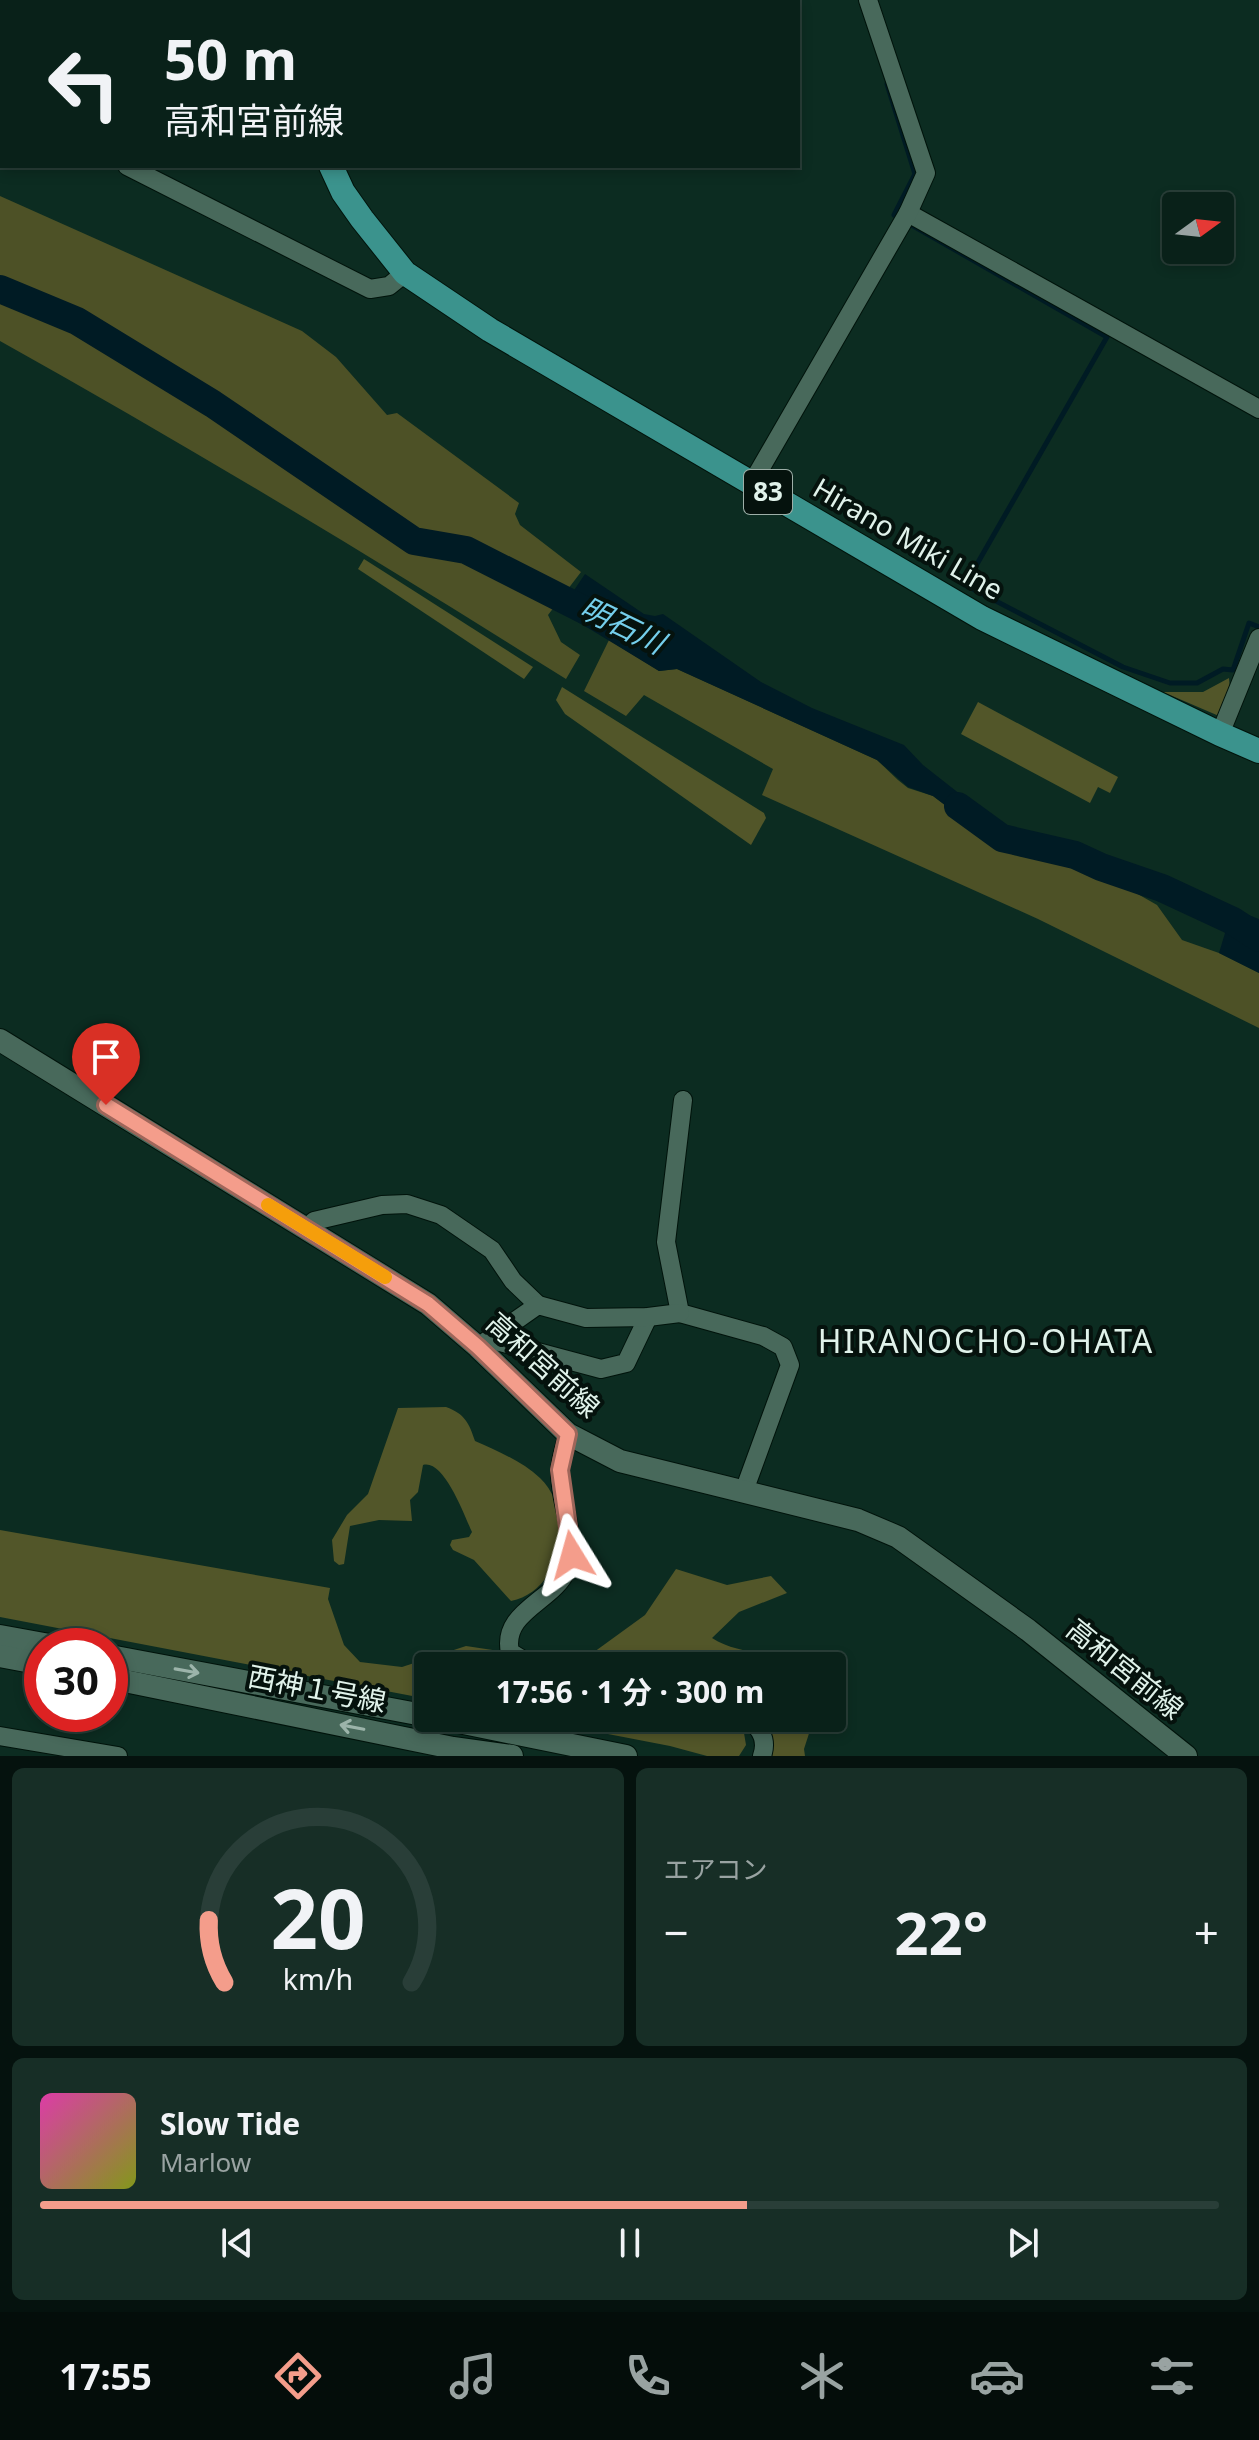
<!DOCTYPE html>
<html lang="ja">
<meta charset="utf-8">
<style>
body{margin:0;font-family:"Noto Sans","Noto Sans JP",sans-serif;background:#172e26;color:#f1f3f6;height:100vh;display:flex;flex-direction:column;font-size:30px;white-space:nowrap}
*{box-sizing:border-box;margin:0}
p{font-size:26px;color:#99a3a2}
.icon{flex:none;width:44px;height:44px;fill:none;stroke:currentColor;stroke-width:2;stroke-linecap:round;stroke-linejoin:round}
.map{position:relative;height:1756px;overflow:hidden}
.sheet{display:flex;flex-direction:column;gap:12px;padding:12px;background:#05120e;flex:1}
.sheet>*{flex:none}
.top-card{position:absolute;left:0px;top:0px;width:800px;height:168px;box-shadow:0 4px 12px #0003,0 0 0 2px #293e38;background:#092119;color:#f1f3f6;overflow:hidden}
.needle{width:52px;rotate:75deg}
.buttons{position:absolute;left:1162px;top:192px;display:grid;gap:16px}
.buttons a{display:grid;place-items:center;width:72px;height:72px;border-radius:8px;background:#092119;box-shadow:0 4px 12px #0003,0 0 0 2px #293e38;font-size:40px}
.speed{position:absolute;left:24px;top:1628px;display:flex;gap:16px;font-size:40px;font-weight:700;text-align:center}
.speed>*{display:grid;place-content:center;width:104px;height:104px;border-radius:50%;background:#092119;box-shadow:0 4px 12px #0003,0 0 0 2px #293e38;line-height:1}
.speed .limit{border:12px solid #d22;background:#fff;color:#111}
.pin{position:absolute;display:grid;place-items:center;width:68px;height:68px;color:#fff;margin:-82px -34px;border-radius:50% 50% 50% 0;rotate:-45deg;box-shadow:0 0 8px #0007}
.pin .icon{rotate:45deg}
.me{position:absolute;width:88px;margin:-44px;rotate:352deg;stroke-linejoin:round;filter:drop-shadow(0 0 6px #0008)}
.turn{display:flex;align-items:center;gap:28px;height:168px;padding:0 32px;font-size:36px}
.turn .icon{width:104px;height:104px;stroke-width:2.5}
.turn b{display:block;font-size:56px;line-height:68px}
.big{font-size:60px;font-weight:700;line-height:1.1}
.sheet .card{flex:1;display:flex;flex-direction:column;justify-content:center;gap:12px;min-width:0;padding:0 28px;border-radius:12px;background:#172e26}
.sheet .dial{align-items:center;gap:0}
.dial svg{height:208px;overflow:visible;fill:none;stroke:#293e38;stroke-width:7;stroke-linecap:round;text-anchor:middle}
.dial text{fill:#f1f3f6;stroke:none}
.song{display:flex;align-items:center;gap:24px}
.cover{width:96px;height:96px;border-radius:12px;background:linear-gradient(135deg,hsl(320 70% 55%),hsl(70 70% 35%))}
.played{height:8px;border-radius:4px;background:linear-gradient(90deg,#f49d8b 60%,#293e38 60%)}
.keys{display:flex;justify-content:space-around;direction:ltr}
.heat{display:flex;justify-content:space-between;align-items:center;font-size:44px;direction:ltr}
.sheet .tiles{flex:1;display:grid;gap:12px;grid-template-columns:1fr 1fr}
.card:last-child{grid-column:span 2}
.trip{position:absolute;left:414px;top:1652px;width:432px;height:80px;border-radius:8px;background:#092119;box-shadow:0 4px 12px #0003,0 0 0 2px #293e38;font-weight:700;line-height:80px;text-align:center}
.tabs{display:flex;height:128px;justify-content:space-around;align-items:center;background:#040d0a;color:#99a3a2}
.tabs .icon{width:56px;height:56px}
.tabs .on{color:#f49d8b}
.tabs b{font-size:36px;color:#f1f3f6}
.map>svg:first-child{display:block}
.green{fill:#4d5126}
.forest{fill:#525629}
.water{fill:#001b24}
.lines{fill:none;stroke-linecap:round;stroke-linejoin:round}
.stream{stroke:#001b24;stroke-width:5}
.river{stroke:#001b24;stroke-width:28}
.minor-casing{stroke:#00130b;stroke-width:20}
.tertiary-casing{stroke:#00130b;stroke-width:24}
.primary-casing{stroke:#00130b;stroke-width:26}
.minor{stroke:#48695b;stroke-width:18}
.tertiary{stroke:#48695b;stroke-width:22}
.primary{stroke:#3b938d;stroke-width:24}
.oneway{stroke:#9cb4aa}
.route-casing{stroke:#9f665a;stroke-width:20}
.route{stroke:#f49d8b;stroke-width:14}
.slow{stroke:#f59e0b;stroke-width:14}
.labels{text-anchor:middle;stroke-width:8;stroke-linejoin:round;paint-order:stroke}
.shield{fill:#05120d;stroke:#9eafa8;stroke-width:2}
.shield-label{font-size:26px;font-weight:bold;fill:#e0f2ea}
.street-label{font-size:28px;fill:#e0f2ea;stroke:#05120d}
.water-label{font-size:30px;font-style:italic;fill:#74ceeb;stroke:#05120d}
.quarter-label{font-size:32px;letter-spacing:2px;fill:#e0f2ea;stroke:#05120d}
</style>
<div class="map">
<svg width="1259" height="1756" viewBox="0 0 1259 1756">
<rect width="100%" height="100%" fill="#0c2c21"/>
<g class="green">
<path d="M0,196L302,331L336,357L387,415L397,413L519,503L515,514L520,525L581,572L548,615L561,642L580,655L566,679C380,562 192,448 0,341Z"/>
<polygon points="609,640 659,671 677,669 877,760 898,780 908,788 933,796 962,818 986,831 1013,855 1049,861 1122,885 1157,905 1182,940 1219,953 1259,973 1259,1028 1038,919 762,795 773,769 644,695 626,716 584,691"/>
</g>
<g class="forest">
<polygon points="364,559 533,667 524,679 358,569"/>
<polygon points="1229,678 1230,690 1219,716 1163,692 1203,692"/>
<polygon points="562,687 764,813 766,818 751,845 565,714 556,700"/>
<polygon points="978,702 1118,777 1110,793 1098,787 1090,803 961,734"/>
<path d="M446,1407C465,1414 469,1423 475,1441C497,1451 522,1461 540,1478C576,1512 563,1591 511,1601L474,1560L453,1550L450,1545L452,1540L469,1537L472,1532C464,1515 444,1459 423,1465L418,1492L410,1500L412,1521L379,1520L350,1526L344,1564L339,1565L334,1561L332,1540L347,1515L368,1494L398,1408Z"/>
<polygon points="0,1530 330,1588 328,1599 344,1645 360,1662 402,1667 466,1646 506,1652 519,1666 428,1666 428,1699 0,1617"/>
<path d="M676,1569L727,1585L771,1576L787,1593L739,1612L712,1638C741,1657 779,1650 810,1666H597L583,1660L645,1615Z"/>
<polygon points="525,1718 687,1718 744,1733 746,1745 739,1756 707,1756 670,1746"/>
<polygon points="762,1718 814,1718 804,1749 805,1756 768,1756 772,1738"/>
</g>
<g class="water">
<polygon points="585,574 644,614 655,616 663,614 761,682 812,708 904,745 923,765 993,820 986,831 962,818 933,796 908,787 877,760 677,669 659,671 560,611"/>
<polygon points="1225,906 1259,919 1259,973 1219,953 1225,933 1219,920 1221,909"/>
</g>
<g class="lines">
<polyline class="stream" points="887,84 915,174 894,215 1107,337 965,585 1123,667 1170,683 1197,683 1223,669 1233,670 1249,623 1259,627"/>
<g class="river">
<polyline points="0,289 77,321 213,404 414,541 466,550 600,618"/>
<polyline points="958,806 1002,838 1075,855 1101,867 1162,888 1233,921 1259,938"/>
</g>
<defs>
<g id="minor">
<polyline points="473,2 473,0"/>
<polyline points="497,2 505,0"/>
<polyline points="0,103 2,104"/>
<polyline points="127,166 370,289 389,286 405,273"/>
<polyline points="908,213 1259,409"/>
<polyline points="752,483 908,213 926,173 868,0"/>
<polyline points="1220,734 1259,638"/>
<polyline points="683,1100 666,1242 680,1313 763,1336 783,1347 790,1365 744,1491"/>
<polyline points="307,1228 314,1221 382,1205 407,1204 441,1215 492,1250 513,1281 538,1305"/>
<polyline points="489,1339 601,1369 626,1363 648,1317"/>
<polyline points="478,1347 538,1305 586,1318 648,1317 680,1313"/>
<path d="M533,1666L510,1652C501,1611 555,1601 567,1569C579,1537 559,1504 560,1471C560,1459 565,1446 568,1434"/>
<path d="M745,1718C760,1726 768,1739 762,1756"/>
<polyline points="0,1736 118,1756"/>
</g>
<g id="tertiary">
<polyline points="0,1040 428,1304 478,1347 568,1434 620,1461 858,1520 898,1537 1028,1630 1186,1756"/>
<polyline points="0,1636 55,1646"/>
<polyline points="0,1656 42,1664"/>
<polyline points="110,1656 428,1716"/>
<polyline points="110,1678 453,1748 512,1756"/>
<polyline points="439,1718 626,1756"/>
</g>
<g id="primary">
<polyline points="282,0 282,2"/>
<polyline points="331,166 343,192 362,219 405,273 490,330 982,618 1220,734 1259,751"/>
</g>
</defs>
<use href="#minor" class="minor-casing"/>
<use href="#tertiary" class="tertiary-casing"/>
<use href="#primary" class="primary-casing"/>
<use href="#minor" class="minor"/>
<use href="#tertiary" class="tertiary"/>
<use href="#primary" class="primary"/>
</g>
<defs><path id="oneway-shaft" d="M-6 0H5M1.5-3L5.5 0L1.5 3" fill="none" stroke-width="1.6" stroke-linecap="round" stroke-linejoin="round" transform="scale(2)"/></defs>
<g class="oneway">
<use href="#oneway-shaft" transform="translate(187 1671) rotate(10)"/>
<use href="#oneway-shaft" transform="translate(352 1727) rotate(-169)"/>
</g>
<g class="lines">
<defs>
<polyline id="route" points="106,1105 428,1304 478,1347 568,1434 560,1470 572,1555"/>
</defs>
<use href="#route" class="route-casing"/>
<use href="#route" class="route"/>
<polyline class="slow" points="268,1205 385,1277"/>
</g>
<g class="labels">
<rect class="shield" x="744" y="470" width="48" height="44" rx="6"/>
<g class="shield-label">
<text x="768" y="501">83</text>
</g>
<g class="street-label">
<text transform="translate(908 539) rotate(30)" y="10">Hirano Miki Line</text>
<text transform="translate(543 1365) rotate(42)" y="10">高和宮前線</text>
<text transform="translate(1125 1669) rotate(39)" y="10">高和宮前線</text>
<text transform="translate(317 1689) rotate(11)" y="10">西神１号線</text>
</g>
<g class="water-label">
<text transform="translate(622 626) rotate(26)" y="10">明石川</text>
</g>
<g class="quarter-label">
<text x="986" y="1353">HIRANOCHO-OHATA</text>
</g>
</g>
</svg>
<div class="buttons">
<a><svg class="needle" viewBox="-14 -14 28 28"><path d="M0-13l5 13h-10z" fill="#e53935"/><path d="M0 13l5-13h-10z" fill="#99a3a2"/></svg></a>
</div>
<div class="speed"><div class="limit">30</div></div>
<div class="pin" style="left:106px;top:1105px;background:#d93025"><svg class="icon" aria-label="arrive" viewBox="0 0 24 24"><path d="M6 21V4h12l-3 4 3 4H6"/></svg></div>
<svg class="me" style="left:572px;top:1555px" viewBox="-20 -20 40 40"><path d="M0-17L14 15 0 8-14 15z" fill="#f49d8b" stroke="#fff" stroke-width="4"/></svg>
<div class="trip">17:56 · 1 分 · 300 m</div>
<div class="top-card">
<div class="turn"><svg class="icon" aria-label="left" viewBox="0 0 24 24"><path d="M17 20v-9H6M10 6l-5 5 5 5"/></svg><div><b>50 m</b>高和宮前線</div></div>
</div>
</div>
<section class="sheet">
<div class="tiles">
<div class="card dial"><svg viewBox="0 0 100 80">
<path d="M14 69A42 42 0 1 1 86 69"/>
<path d="M14 69A42 42 0 0 1 8 45" stroke="#f49d8b"/>
<text x="50" y="56" font-size="32" font-weight="700">20</text>
<text x="50" y="72" font-size="11">km/h</text>
</svg></div>
<div class="card"><p>エアコン</p>
<div class="heat"><a>−</a><b class="big">22°</b><a>+</a></div>
</div>
<div class="card">
<div class="song"><i class="cover"></i><div><b>Slow Tide</b><p>Marlow</p></div></div>
<div class="played"></div>
<div class="keys"><svg class="icon" aria-label="previous" viewBox="0 0 24 24"><path d="M18 5L8 12l10 7zM5 5v14"/></svg><svg class="icon" aria-label="pause" viewBox="0 0 24 24"><path d="M8 5v14M16 5v14"/></svg><svg class="icon" aria-label="next" viewBox="0 0 24 24"><path d="M6 5l10 7-10 7zM19 5v14"/></svg></div>
</div>
</div>
</section>
<nav class="tabs">
<b>17:55</b>
<svg class="icon on" aria-label="directions" viewBox="0 0 24 24"><path d="M12 3l9 9-9 9-9-9zM9 14v-3h6M13 9l2 2-2 2"/></svg>
<svg class="icon" aria-label="music" viewBox="0 0 24 24"><path d="M9 18V5l10-2v13"/><circle cx="6" cy="18" r="3"/><circle cx="16" cy="16" r="3"/></svg>
<svg class="icon" aria-label="phone" viewBox="0 0 24 24"><path d="M5 4h4l2 5-3 2q2 4 5 5l2-3 5 2v4C11 20 4 13 5 4z"/></svg>
<svg class="icon" aria-label="climate" viewBox="0 0 24 24"><path d="M12 3v18M4 7l16 10M4 17L20 7"/></svg>
<svg class="icon" aria-label="car" viewBox="0 0 24 24"><path d="M5 17H2v-5l4-1 3-4h7l3 4 3 1v5h-3M9 17h6M6 11h13"/><circle cx="7" cy="17" r="2"/><circle cx="17" cy="17" r="2"/></svg>
<svg class="icon" aria-label="filters" viewBox="0 0 24 24"><path d="M4 7h16M4 17h16"/><circle cx="9" cy="7" r="2"/><circle cx="15" cy="17" r="2"/></svg>
</nav>
